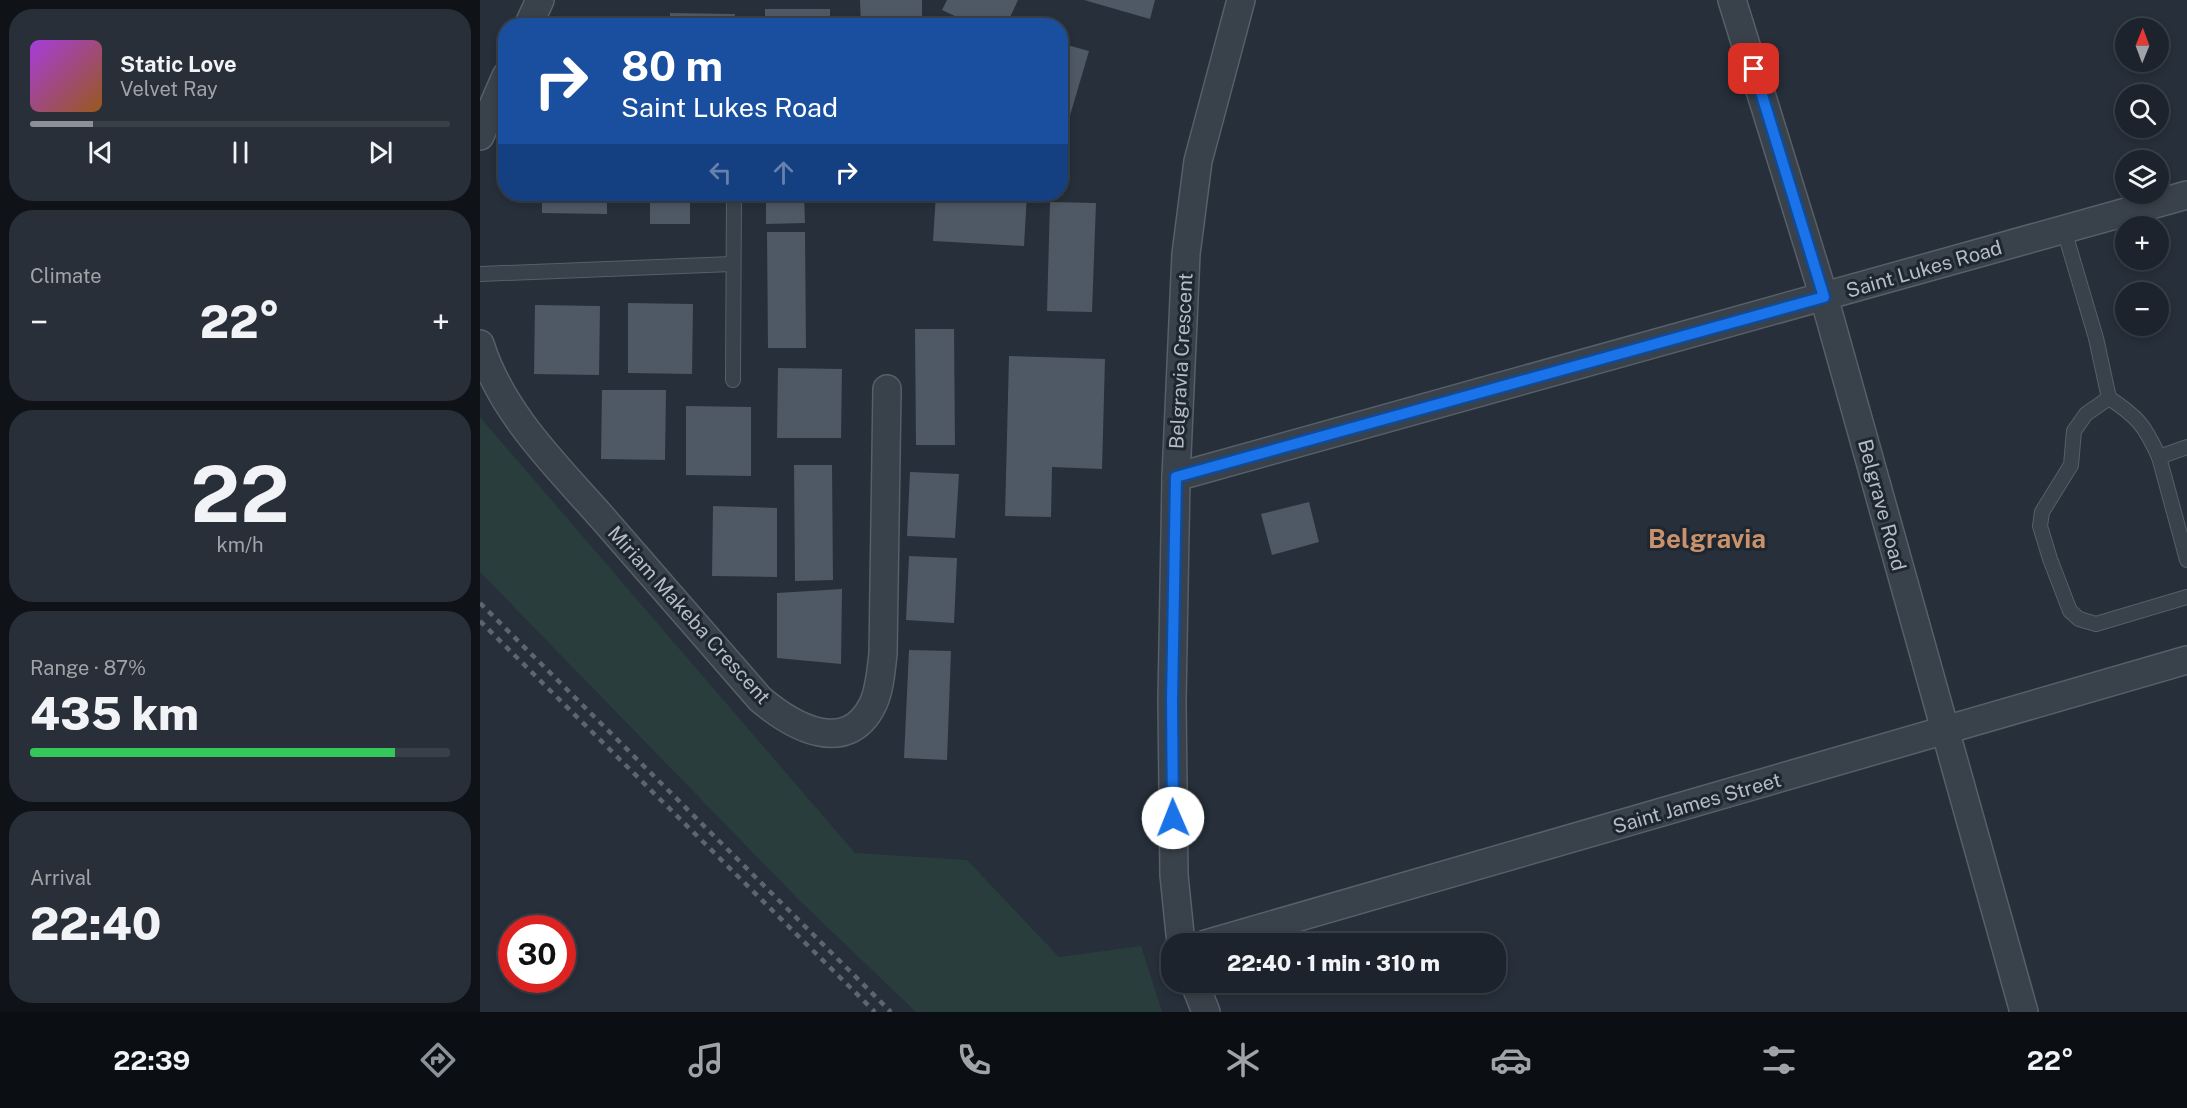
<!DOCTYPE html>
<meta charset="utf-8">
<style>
body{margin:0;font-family:"Public Sans",sans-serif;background:#292f38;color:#f1f3f6;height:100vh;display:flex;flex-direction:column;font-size:22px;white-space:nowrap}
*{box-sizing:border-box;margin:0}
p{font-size:20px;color:#a0a4a9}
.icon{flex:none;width:33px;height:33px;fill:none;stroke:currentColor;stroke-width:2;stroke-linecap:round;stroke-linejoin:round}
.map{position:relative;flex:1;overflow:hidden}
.sheet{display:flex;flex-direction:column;gap:9px;padding:9px;background:#0f1318;width:480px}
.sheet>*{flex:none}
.top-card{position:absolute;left:18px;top:18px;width:570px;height:183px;border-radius:24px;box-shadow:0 3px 9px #0003,0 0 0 2px #3a4048;background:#1a4fa0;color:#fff;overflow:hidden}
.needle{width:39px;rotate:1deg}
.controls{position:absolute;left:1635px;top:18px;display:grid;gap:12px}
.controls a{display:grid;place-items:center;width:54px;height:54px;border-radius:50%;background:#1c232c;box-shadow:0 3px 9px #0003,0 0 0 2px #3a4048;font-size:30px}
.speed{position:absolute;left:18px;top:915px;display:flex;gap:12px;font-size:30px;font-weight:700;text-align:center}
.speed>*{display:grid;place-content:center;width:78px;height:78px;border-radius:50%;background:#1c232c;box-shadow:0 3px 9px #0003,0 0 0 2px #3a4048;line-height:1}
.speed .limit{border:9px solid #d22;background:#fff;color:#111}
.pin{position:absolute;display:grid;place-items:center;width:51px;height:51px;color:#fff;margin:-26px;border-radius:12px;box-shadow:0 3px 9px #0006}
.me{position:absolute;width:66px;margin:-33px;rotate:359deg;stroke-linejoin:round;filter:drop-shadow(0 0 4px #0008)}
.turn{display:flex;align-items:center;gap:21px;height:126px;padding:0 24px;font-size:27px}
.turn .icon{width:78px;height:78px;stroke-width:2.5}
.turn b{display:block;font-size:42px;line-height:51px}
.lanes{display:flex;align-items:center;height:57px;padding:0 24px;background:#0003;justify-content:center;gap:30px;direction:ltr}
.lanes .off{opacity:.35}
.big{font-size:45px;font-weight:800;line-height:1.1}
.sheet .widget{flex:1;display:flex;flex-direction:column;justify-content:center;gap:9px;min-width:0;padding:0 21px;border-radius:24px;background:#292f38}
.sheet .dial{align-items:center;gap:0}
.dial b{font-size:78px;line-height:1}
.song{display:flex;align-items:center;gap:18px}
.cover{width:72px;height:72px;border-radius:9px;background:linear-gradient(135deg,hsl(280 70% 55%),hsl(30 70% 35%))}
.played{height:6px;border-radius:3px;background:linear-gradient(90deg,#8c9099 15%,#3a4048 15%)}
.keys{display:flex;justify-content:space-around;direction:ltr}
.heat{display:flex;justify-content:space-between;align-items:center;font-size:33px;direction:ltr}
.charge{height:9px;border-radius:4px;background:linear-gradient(90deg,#34c759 87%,#3a4048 0)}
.trip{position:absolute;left:681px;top:933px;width:345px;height:60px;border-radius:24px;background:#1c232c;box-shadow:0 3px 9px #0003,0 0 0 2px #3a4048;font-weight:800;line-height:60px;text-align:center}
.tabs{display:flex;height:96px;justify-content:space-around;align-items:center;background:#0b0e12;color:#a0a4a9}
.tabs .icon{width:42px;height:42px}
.tabs .on{color:#8c9099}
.tabs b{font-size:27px;color:#f1f3f6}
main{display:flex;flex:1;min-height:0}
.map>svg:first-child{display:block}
.green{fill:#2a3d3d}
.building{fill:#4f5865}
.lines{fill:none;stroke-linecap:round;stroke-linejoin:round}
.service-casing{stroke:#575f68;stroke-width:16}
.minor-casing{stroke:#575f68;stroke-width:30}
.service{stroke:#39414a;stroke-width:14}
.minor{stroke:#39414a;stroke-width:27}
.rail{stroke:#5c6571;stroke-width:4.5;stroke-dasharray:6 6;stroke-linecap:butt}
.route-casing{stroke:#114b97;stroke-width:15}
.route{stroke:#1a73e8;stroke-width:10}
.labels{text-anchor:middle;stroke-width:6;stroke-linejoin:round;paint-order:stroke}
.street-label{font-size:20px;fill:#b5bcc6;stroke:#1e262f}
.district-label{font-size:26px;font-weight:bold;fill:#c9926d;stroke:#1e262f}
</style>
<main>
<section class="sheet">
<div class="widget">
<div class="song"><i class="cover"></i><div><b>Static Love</b><p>Velvet Ray</p></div></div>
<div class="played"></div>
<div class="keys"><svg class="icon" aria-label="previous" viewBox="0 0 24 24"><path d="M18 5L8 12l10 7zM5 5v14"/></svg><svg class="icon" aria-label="pause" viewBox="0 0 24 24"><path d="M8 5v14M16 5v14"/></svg><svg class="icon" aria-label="next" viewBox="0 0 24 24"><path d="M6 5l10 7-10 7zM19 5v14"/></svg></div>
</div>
<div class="widget"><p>Climate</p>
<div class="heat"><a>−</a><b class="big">22°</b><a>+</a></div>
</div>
<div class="widget dial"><b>22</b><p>km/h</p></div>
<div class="widget"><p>Range · 87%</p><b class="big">435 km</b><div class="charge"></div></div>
<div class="widget"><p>Arrival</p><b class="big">22:40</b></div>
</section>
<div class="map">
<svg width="1707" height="1012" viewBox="0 0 1707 1012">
<rect width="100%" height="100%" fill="#262f3a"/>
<polygon class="green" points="0,417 375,853 487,860 579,957 661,946 682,1012 436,1012 320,901 0,572"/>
<g class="building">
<polygon points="380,0 442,0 442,26 381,26"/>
<polygon points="467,0 538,0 526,26 496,26 462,10"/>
<polygon points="604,0 675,0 670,19"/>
<rect x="285" y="9" width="65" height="17"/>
<polygon points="190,13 255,14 255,26 190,26"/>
<polygon points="580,43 609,51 581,146 580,146"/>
<polygon points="62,194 127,194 127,214 62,213"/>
<rect x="170" y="194" width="40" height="30"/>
<polygon points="286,194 324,194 325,223 286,224"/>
<polygon points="456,194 547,194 544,246 453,241"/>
<polygon points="570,202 616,203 612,312 567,311"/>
<polygon points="287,232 325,232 326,348 288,348"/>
<polygon points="148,303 213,304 212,374 148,373"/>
<polygon points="55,305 120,306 119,375 54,374"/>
<polygon points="435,329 474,329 475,445 436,445"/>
<polygon points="529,356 625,359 622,469 572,467 571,517 525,516"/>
<polygon points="298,368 362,369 361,438 297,438"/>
<polygon points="122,390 186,390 185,460 121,459"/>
<polygon points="206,406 271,407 271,476 206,475"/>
<polygon points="314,465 352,465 353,580 315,581"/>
<polygon points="430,472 479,474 475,538 427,536"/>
<polygon points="829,502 839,542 792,555 781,514"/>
<polygon points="233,506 297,508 297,577 232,576"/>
<polygon points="429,556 477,558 474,623 426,620"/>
<polygon points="362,589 361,664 297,658 297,593"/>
<polygon points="429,650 471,651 467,760 424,758"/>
</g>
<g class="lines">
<defs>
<g id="service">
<polyline points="1584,230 1616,338 1629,398 1606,414 1594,431 1591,465 1562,512 1560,526 1570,559 1590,611 1599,619 1616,624 1707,597"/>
<polyline points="0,274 252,264"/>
<polyline points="253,380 254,194"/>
<path d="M1629,398C1658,417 1665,426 1679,457"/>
<polyline points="1707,447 1679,457 1707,560"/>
</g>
<g id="minor">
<polyline points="1252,0 1344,297 1544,1012"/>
<polyline points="48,26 60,0"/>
<polyline points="0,136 26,76"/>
<path d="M0,344C22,415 79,468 126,522C178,581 229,640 280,699C312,726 367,758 393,704C400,689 401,670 403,654L407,389"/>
<polyline points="696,477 1707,195"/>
<polyline points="701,944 694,875 692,701 696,477 706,254 718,161 761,0"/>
<polyline points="726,944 1707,660"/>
<polyline points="714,982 726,1012"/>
</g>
</defs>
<use href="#service" class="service-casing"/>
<use href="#minor" class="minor-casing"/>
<use href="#service" class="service"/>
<use href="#minor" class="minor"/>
<g class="rail">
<polyline points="0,603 411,1012"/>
<polyline points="0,621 395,1012"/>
</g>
</g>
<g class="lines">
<defs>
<polyline id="route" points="693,818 692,701 696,477 1344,297 1274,69"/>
</defs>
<use href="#route" class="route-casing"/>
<use href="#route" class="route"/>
</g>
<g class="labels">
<g class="street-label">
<text transform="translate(1444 269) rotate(-16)" y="7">Saint Lukes Road</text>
<text transform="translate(701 361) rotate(-87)" y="7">Belgravia Crescent</text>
<text transform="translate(1402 505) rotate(75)" y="7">Belgrave Road</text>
<text transform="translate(209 615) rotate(48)" y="7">Miriam Makeba Crescent</text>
<text transform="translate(1217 803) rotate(-16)" y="7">Saint James Street</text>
</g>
<g class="district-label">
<text x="1227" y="548">Belgravia</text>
</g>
</g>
</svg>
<div class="controls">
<a><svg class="needle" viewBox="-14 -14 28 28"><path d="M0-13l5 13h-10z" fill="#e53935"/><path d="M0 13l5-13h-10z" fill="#a0a4a9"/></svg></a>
<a><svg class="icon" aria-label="search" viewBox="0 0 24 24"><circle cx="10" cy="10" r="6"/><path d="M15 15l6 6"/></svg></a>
<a><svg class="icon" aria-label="layers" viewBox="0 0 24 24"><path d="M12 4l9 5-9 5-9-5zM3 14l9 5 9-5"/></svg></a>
<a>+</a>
<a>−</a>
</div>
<div class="speed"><div class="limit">30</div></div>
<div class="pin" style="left:1274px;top:69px;background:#d93025"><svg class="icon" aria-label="arrive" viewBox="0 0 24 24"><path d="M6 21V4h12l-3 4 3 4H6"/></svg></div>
<svg class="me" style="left:693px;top:818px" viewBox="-20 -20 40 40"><circle r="19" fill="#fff"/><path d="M0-13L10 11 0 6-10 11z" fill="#1a73e8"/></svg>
<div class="trip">22:40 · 1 min · 310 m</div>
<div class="top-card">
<div class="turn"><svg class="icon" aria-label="right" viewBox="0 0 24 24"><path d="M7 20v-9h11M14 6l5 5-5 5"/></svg><div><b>80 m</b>Saint Lukes Road</div></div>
<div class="lanes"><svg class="icon off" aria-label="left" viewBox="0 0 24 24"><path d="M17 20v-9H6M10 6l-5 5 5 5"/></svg><svg class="icon off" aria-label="ahead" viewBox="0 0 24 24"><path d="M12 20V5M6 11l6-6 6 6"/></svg><svg class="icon" aria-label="right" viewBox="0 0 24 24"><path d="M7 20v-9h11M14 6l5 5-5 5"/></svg></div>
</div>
</div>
</main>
<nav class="tabs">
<b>22:39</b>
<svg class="icon on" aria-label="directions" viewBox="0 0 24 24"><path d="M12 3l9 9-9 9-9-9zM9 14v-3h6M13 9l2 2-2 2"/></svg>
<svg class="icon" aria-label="music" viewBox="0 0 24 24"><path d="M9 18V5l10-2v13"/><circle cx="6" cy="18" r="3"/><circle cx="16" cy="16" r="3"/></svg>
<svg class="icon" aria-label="phone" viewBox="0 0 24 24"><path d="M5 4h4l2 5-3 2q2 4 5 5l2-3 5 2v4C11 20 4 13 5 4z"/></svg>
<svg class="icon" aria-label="climate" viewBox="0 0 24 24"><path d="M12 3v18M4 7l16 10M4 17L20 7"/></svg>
<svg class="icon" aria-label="car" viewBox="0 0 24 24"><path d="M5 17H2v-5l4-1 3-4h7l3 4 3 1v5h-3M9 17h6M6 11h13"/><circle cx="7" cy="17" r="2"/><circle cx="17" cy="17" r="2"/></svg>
<svg class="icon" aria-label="filters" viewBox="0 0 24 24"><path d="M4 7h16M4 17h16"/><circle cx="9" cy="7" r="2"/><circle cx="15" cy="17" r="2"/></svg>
<b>22°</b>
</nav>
